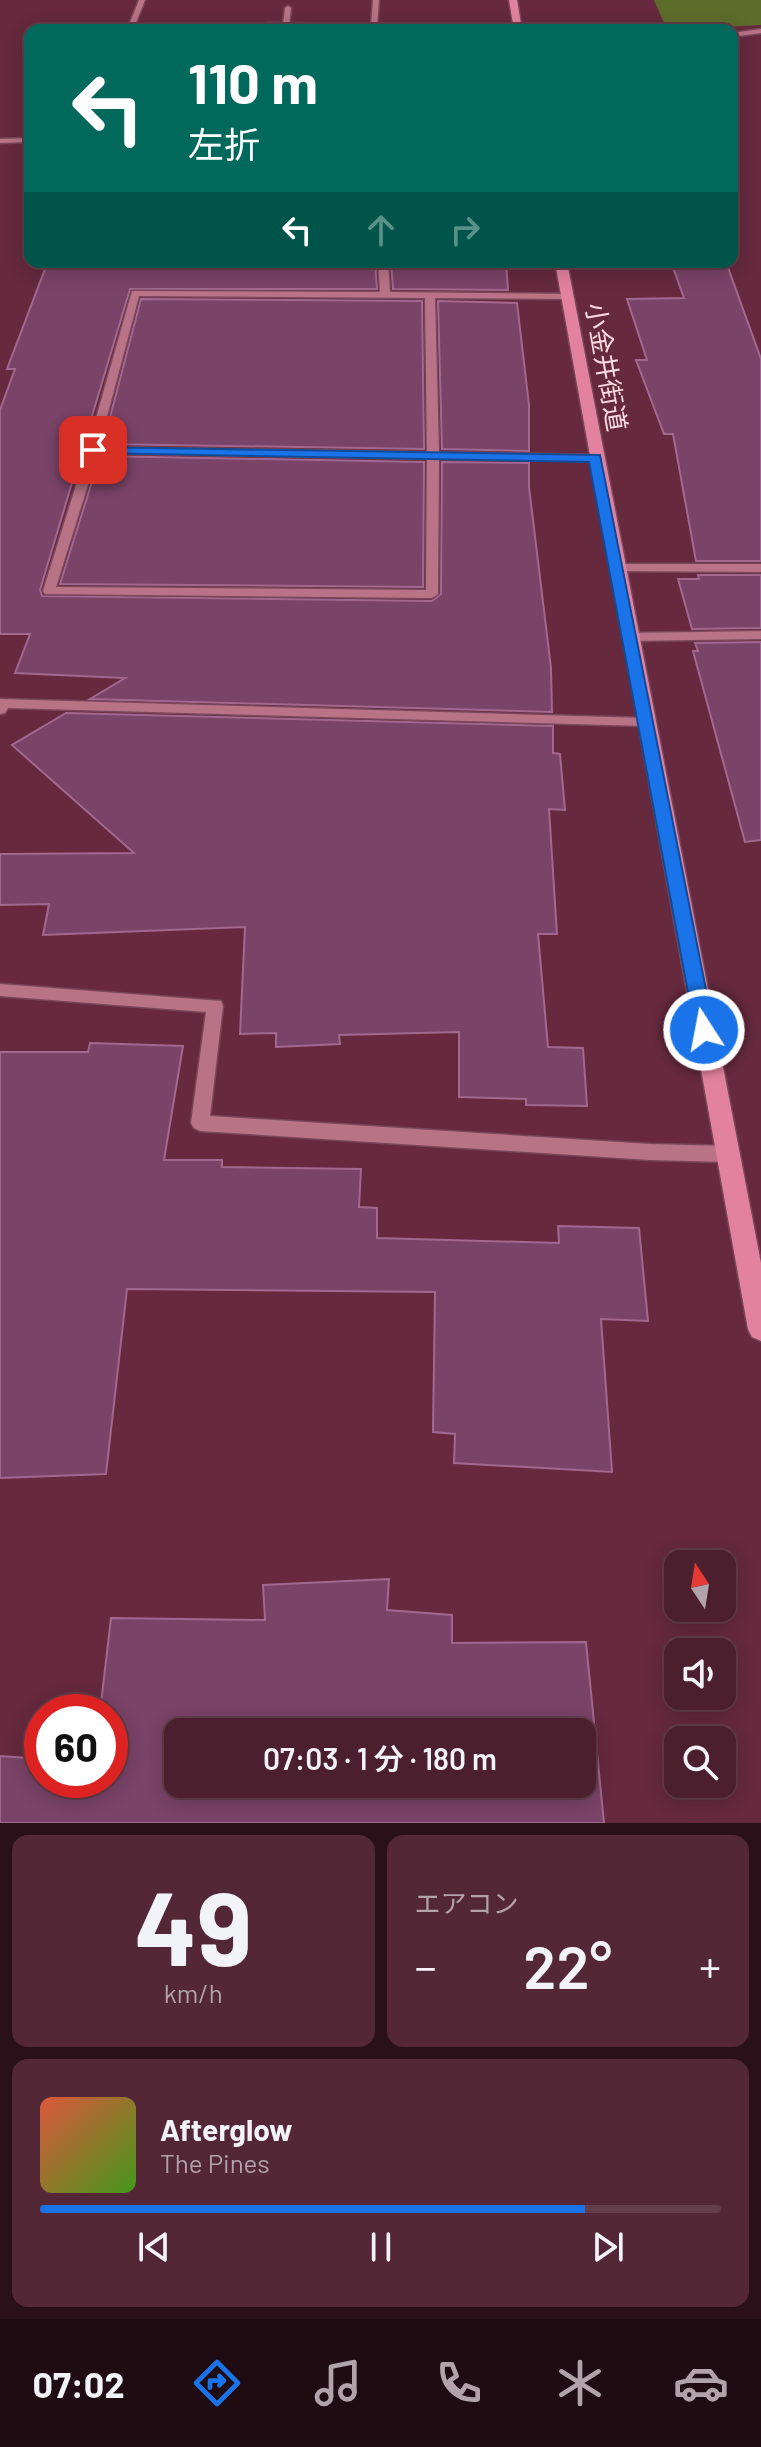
<!DOCTYPE html>
<html lang="ja">
<meta charset="utf-8">
<style>
body{margin:0;font-family:Barlow,"Noto Sans JP",sans-serif;background:#532736;color:#f1f3f6;height:100vh;display:flex;flex-direction:column;font-size:30px;white-space:nowrap}
*{box-sizing:border-box;margin:0}
p{font-size:26px;color:#b2a2aa}
.icon{flex:none;width:44px;height:44px;fill:none;stroke:currentColor;stroke-width:2;stroke-linecap:round;stroke-linejoin:round}
.map{position:relative;height:1823px;overflow:hidden}
.details{display:flex;flex-direction:column;gap:12px;padding:12px;background:#2a1119;flex:1}
.details>*{flex:none}
.hud{position:absolute;left:24px;top:24px;width:714px;height:244px;border-radius:16px;box-shadow:0 4px 20px #0003,0 0 0 2px #633d4a;background:#00695c;color:#fff;overflow:hidden}
.needle{width:52px;rotate:348deg}
.controls{position:absolute;left:664px;top:1550px;display:grid;gap:16px}
.controls a{display:grid;place-items:center;width:72px;height:72px;border-radius:16px;background:#4c1f2e;box-shadow:0 4px 20px #0003,0 0 0 2px #633d4a;font-size:40px}
.speed{position:absolute;left:24px;top:1694px;display:flex;gap:16px;font-size:40px;font-weight:700;text-align:center}
.speed>*{display:grid;place-content:center;width:104px;height:104px;border-radius:50%;background:#4c1f2e;box-shadow:0 4px 20px #0003,0 0 0 2px #633d4a;line-height:1}
.speed .limit{border:12px solid #d22;background:#fff;color:#111}
.pin{position:absolute;display:grid;place-items:center;width:68px;height:68px;color:#fff;margin:-34px;border-radius:16px;box-shadow:0 4px 12px #0006}
.me{position:absolute;width:88px;margin:-44px;rotate:349deg;stroke-linejoin:round;filter:drop-shadow(0 0 6px #0008)}
.turn{display:flex;align-items:center;gap:28px;height:168px;padding:0 32px;font-size:36px}
.turn .icon{width:104px;height:104px;stroke-width:2.5}
.turn b{display:block;font-size:56px;line-height:68px}
.lanes{display:flex;align-items:center;height:76px;padding:0 32px;background:#0003;justify-content:center;gap:40px;direction:ltr}
.lanes .off{opacity:.35}
.big{font-size:60px;font-weight:600;line-height:1.1}
.details .widget{flex:1;display:flex;flex-direction:column;justify-content:center;gap:12px;min-width:0;padding:0 28px;border-radius:16px;background:#532736}
.details .dial{align-items:center;gap:0}
.dial b{font-size:104px;line-height:1}
.song{display:flex;align-items:center;gap:24px}
.cover{width:96px;height:96px;border-radius:12px;background:linear-gradient(135deg,hsl(10 70% 55%),hsl(100 70% 35%))}
.played{height:8px;border-radius:4px;background:linear-gradient(90deg,#1a73e8 80%,#633d4a 80%)}
.keys{display:flex;justify-content:space-around;direction:ltr}
.heat{display:flex;justify-content:space-between;align-items:center;font-size:44px;direction:ltr}
.details .tiles{flex:1;display:grid;gap:12px;grid-template-columns:1fr 1fr}
.widget:last-child{grid-column:span 2}
.trip{position:absolute;left:164px;top:1718px;width:432px;height:80px;border-radius:16px;background:#4c1f2e;box-shadow:0 4px 20px #0003,0 0 0 2px #633d4a;font-weight:600;line-height:80px;text-align:center}
.dock{display:flex;height:128px;justify-content:space-around;align-items:center;background:#1e0c12;color:#b2a2aa}
.dock .icon{width:56px;height:56px}
.dock .current{color:#1a73e8}
.dock b{font-size:36px;color:#f1f3f6}
.map>svg:first-child{display:block}
.green{fill:#5d6c2b}
.building{fill:#7a4368;stroke:#a3688f;stroke-width:2;fill-rule:evenodd}
.lines{fill:none;stroke-linecap:round;stroke-linejoin:round}
.lane-casing{stroke:#7a475a;stroke-width:3}
.street-casing{stroke:#7a475a;stroke-width:3}
.primary-casing{stroke:#7a475a;stroke-width:3}
.lane{fill:#b87387;fill-rule:evenodd}
.street{fill:#b87387;fill-rule:evenodd}
.primary{fill:#e382a0;fill-rule:evenodd}
.route{fill:#1a73e8;stroke:#114b97;stroke-width:2}
.labels{text-anchor:middle;stroke-width:7;stroke-linejoin:round;paint-order:stroke}
.street-label{font-size:26px;fill:#fadbe3;stroke:#66293e}
</style>
<div class="map">
<svg width="761" height="1823" viewBox="0 0 761 1823">
<rect width="100%" height="100%" fill="#66293e"/>
<polygon class="green" points="654,0 761,0 761,25 667,30"/>
<g class="building">
<polygon points="248,262 375,262 377,289 130,289 40,590 42,596 432,601 441,594 442,462 529,463 529,487 551,668 552,712 90,699 125,678 15,673 30,634 0,634 0,410 15,369 7,369 45,269 248,267"/>
<polygon points="391,262 506,262 508,290 393,289"/>
<polygon points="671,262 726,262 761,359 761,561 696,561 673,434 664,434 636,360 647,360 627,299 684,298"/>
<polygon points="141,299 422,301 424,449 103,444"/>
<polygon points="438,301 517,303 529,405 529,451 442,449"/>
<polygon points="100,456 424,462 423,587 60,584"/>
<polygon points="698,575 761,575 761,628 692,629 678,579 699,579"/>
<polygon points="761,642 761,840 745,842 693,651 698,651 695,643"/>
<polygon points="66,713 553,726 553,753 560,754 565,810 549,809 557,934 538,934 548,1047 583,1048 587,1106 526,1105 526,1099 459,1097 459,1032 339,1035 340,1044 276,1047 276,1033 240,1034 245,927 43,935 49,904 0,905 0,854 134,853 12,745"/>
<polygon points="90,1043 183,1046 164,1160 222,1160 222,1167 361,1169 359,1207 377,1208 377,1238 559,1243 558,1226 639,1228 648,1321 601,1319 612,1472 454,1463 455,1434 433,1432 435,1292 127,1289 106,1474 0,1478 0,1052 88,1052"/>
<path d="M389,1579L387,1610L452,1615V1643L586,1642L604,1823H0V1756L42,1759V1780H110V1712H100L111,1618L265,1620L263,1585ZM178,1732H582V1784H178Z"/>
</g>
<g class="lines">
<defs>
<g id="lane">
<polygon points="373,0 379,0 377,26 374,28 371,26"/>
<polygon points="288,6 291,8 289,25 286,27 283,25 285,8"/>
<polygon points="130,24 199,25 202,27 199,29 132,27"/>
<path d="M378,262H388L390,292L570,294V298L567,299L435,298L439,452L595,455L599,456V460L439,459L438,594L432,598L45,594L43,591L87,450L132,291L380,292ZM139,296L425,298L427,452L99,447ZM98,453L427,459L426,590L56,587Z"/>
<polygon points="616,564 761,564 761,572 612,571 612,565"/>
<polygon points="761,631 761,639 629,641 622,637 629,633"/>
<polygon points="0,699 645,718 652,722 645,726 8,708 5,713 0,714"/>
<polygon points="0,984 221,1001 223,1006 210,1116 650,1144 728,1146 735,1148 737,1154 735,1160 728,1162 650,1160 200,1131 194,1128 191,1123 206,1012 0,996"/>
</g>
<g id="street">
<polygon points="139,0 145,0 133,30 127,30"/>
<polygon points="267,23 518,25 521,27 518,29 270,27 269,30 263,30"/>
<polygon points="761,29 761,33 732,37 732,33"/>
<polygon points="30,138 30,142 0,143 0,139"/>
</g>
<g id="primary">
<polygon points="509,0 517,0 522,30 514,30"/>
<polygon points="555,262 567,262 761,1263 761,1341 752,1337 748,1329"/>
</g>
</defs>
<use href="#lane" class="lane-casing"/>
<use href="#street" class="street-casing"/>
<use href="#primary" class="primary-casing"/>
<use href="#lane" class="lane"/>
<use href="#street" class="street"/>
<use href="#primary" class="primary"/>
</g>
<polygon class="route" points="88,447 600,455 714,1030 711,1036 697,1036 695,1030 589,462 93,453 88,452"/>
<g class="labels">
<g class="street-label">
<text transform="translate(606 367) rotate(80)" y="9">小金井街道</text>
</g>
</g>
</svg>
<div class="controls">
<a><svg class="needle" viewBox="-14 -14 28 28"><path d="M0-13l5 13h-10z" fill="#e53935"/><path d="M0 13l5-13h-10z" fill="#b2a2aa"/></svg></a>
<a><svg class="icon" aria-label="sound" viewBox="0 0 24 24"><path d="M4 9h4l5-4v14l-5-4H4zM17 9q2 3 0 6"/></svg></a>
<a><svg class="icon" aria-label="search" viewBox="0 0 24 24"><circle cx="10" cy="10" r="6"/><path d="M15 15l6 6"/></svg></a>
</div>
<div class="speed"><div class="limit">60</div></div>
<div class="pin" style="left:93px;top:450px;background:#d93025"><svg class="icon" aria-label="arrive" viewBox="0 0 24 24"><path d="M6 21V4h12l-3 4 3 4H6"/></svg></div>
<svg class="me" style="left:704px;top:1030px" viewBox="-20 -20 40 40"><circle r="17" fill="#1a73e8" stroke="#fff" stroke-width="3"/><path d="M0-11L8 9 0 5-8 9z" fill="#fff"/></svg>
<div class="trip">07:03 · 1 分 · 180 m</div>
<div class="hud">
<div class="turn"><svg class="icon" aria-label="left" viewBox="0 0 24 24"><path d="M17 20v-9H6M10 6l-5 5 5 5"/></svg><div><b>110 m</b>左折</div></div>
<div class="lanes"><svg class="icon" aria-label="left" viewBox="0 0 24 24"><path d="M17 20v-9H6M10 6l-5 5 5 5"/></svg><svg class="icon off" aria-label="ahead" viewBox="0 0 24 24"><path d="M12 20V5M6 11l6-6 6 6"/></svg><svg class="icon off" aria-label="right" viewBox="0 0 24 24"><path d="M7 20v-9h11M14 6l5 5-5 5"/></svg></div>
</div>
</div>
<section class="details">
<div class="tiles">
<div class="widget dial"><b>49</b><p>km/h</p></div>
<div class="widget"><p>エアコン</p>
<div class="heat"><a>−</a><b class="big">22°</b><a>+</a></div>
</div>
<div class="widget">
<div class="song"><i class="cover"></i><div><b>Afterglow</b><p>The Pines</p></div></div>
<div class="played"></div>
<div class="keys"><svg class="icon" aria-label="previous" viewBox="0 0 24 24"><path d="M18 5L8 12l10 7zM5 5v14"/></svg><svg class="icon" aria-label="pause" viewBox="0 0 24 24"><path d="M8 5v14M16 5v14"/></svg><svg class="icon" aria-label="next" viewBox="0 0 24 24"><path d="M6 5l10 7-10 7zM19 5v14"/></svg></div>
</div>
</div>
</section>
<nav class="dock">
<b>07:02</b>
<svg class="icon current" aria-label="directions" viewBox="0 0 24 24"><path d="M12 3l9 9-9 9-9-9zM9 14v-3h6M13 9l2 2-2 2"/></svg>
<svg class="icon" aria-label="music" viewBox="0 0 24 24"><path d="M9 18V5l10-2v13"/><circle cx="6" cy="18" r="3"/><circle cx="16" cy="16" r="3"/></svg>
<svg class="icon" aria-label="phone" viewBox="0 0 24 24"><path d="M5 4h4l2 5-3 2q2 4 5 5l2-3 5 2v4C11 20 4 13 5 4z"/></svg>
<svg class="icon" aria-label="climate" viewBox="0 0 24 24"><path d="M12 3v18M4 7l16 10M4 17L20 7"/></svg>
<svg class="icon" aria-label="car" viewBox="0 0 24 24"><path d="M5 17H2v-5l4-1 3-4h7l3 4 3 1v5h-3M9 17h6M6 11h13"/><circle cx="7" cy="17" r="2"/><circle cx="17" cy="17" r="2"/></svg>
</nav>
